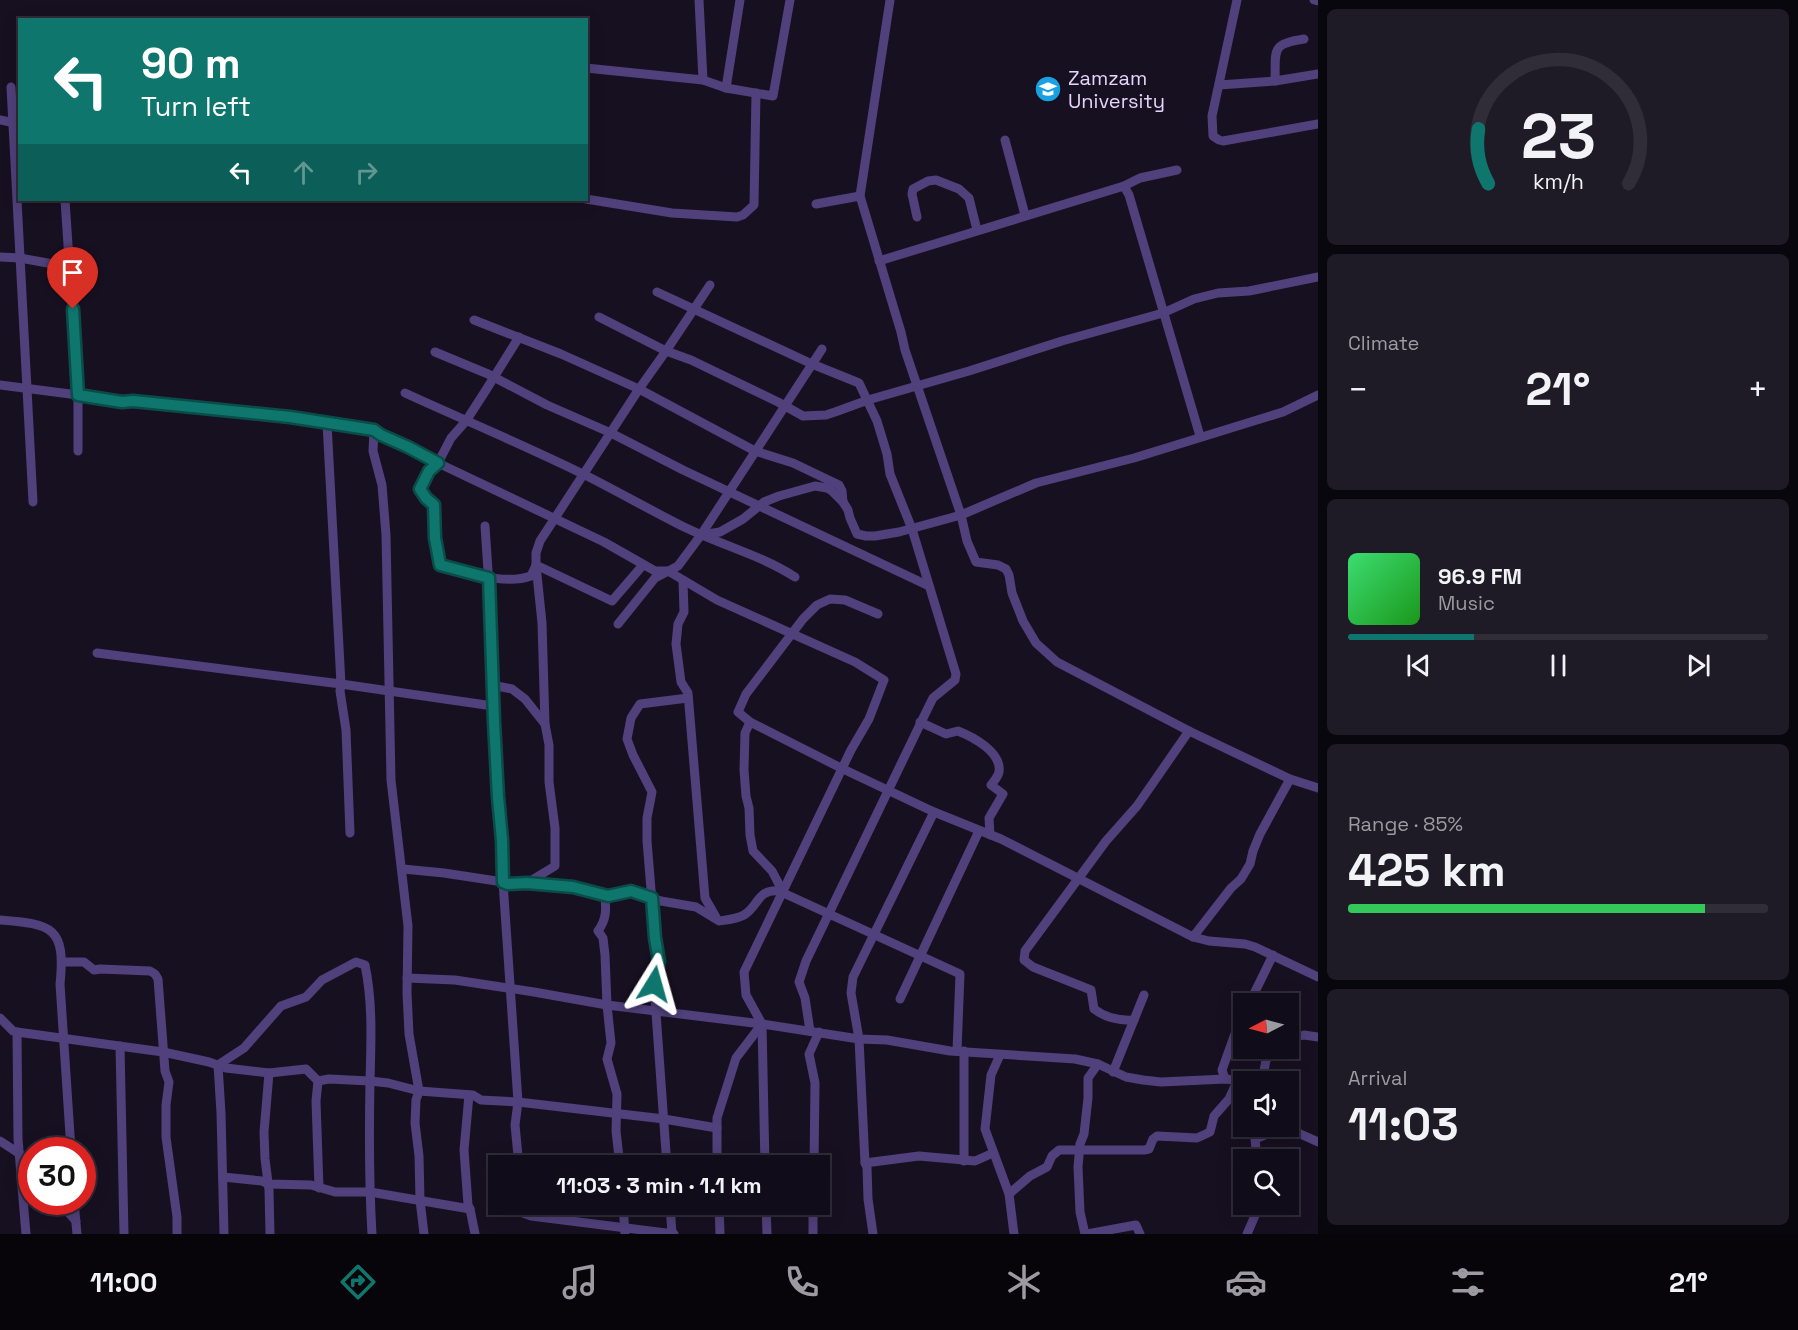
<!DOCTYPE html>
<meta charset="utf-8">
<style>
body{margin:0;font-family:"Space Grotesk",sans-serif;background:#1e1a26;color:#f1f3f6;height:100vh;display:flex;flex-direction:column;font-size:22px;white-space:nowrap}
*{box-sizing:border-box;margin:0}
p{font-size:20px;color:#9c9ba2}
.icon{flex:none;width:33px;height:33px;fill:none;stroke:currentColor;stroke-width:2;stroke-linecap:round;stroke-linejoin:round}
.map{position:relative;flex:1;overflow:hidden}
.details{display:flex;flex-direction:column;gap:9px;padding:9px;background:#09070e;width:480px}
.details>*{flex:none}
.top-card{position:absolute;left:18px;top:18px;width:570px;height:183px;border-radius:0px;box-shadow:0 3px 15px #0003,0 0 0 2px #302c38;background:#0f766e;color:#fff;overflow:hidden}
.needle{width:39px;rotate:264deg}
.controls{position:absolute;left:1233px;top:993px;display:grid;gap:12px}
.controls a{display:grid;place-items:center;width:66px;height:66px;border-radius:0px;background:#110c19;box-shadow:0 3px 15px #0003,0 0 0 2px #302c38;font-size:30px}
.speed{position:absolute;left:18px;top:1137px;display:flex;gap:12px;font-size:30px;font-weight:700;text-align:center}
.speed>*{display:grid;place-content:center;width:78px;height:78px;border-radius:50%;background:#110c19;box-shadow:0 3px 15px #0003,0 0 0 2px #302c38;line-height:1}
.speed .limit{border:9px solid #d22;background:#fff;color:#111}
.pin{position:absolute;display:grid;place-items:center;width:51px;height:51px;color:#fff;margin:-62px -26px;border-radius:50% 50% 50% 0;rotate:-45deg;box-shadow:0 0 6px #0007}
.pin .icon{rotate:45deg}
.me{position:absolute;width:66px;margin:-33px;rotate:8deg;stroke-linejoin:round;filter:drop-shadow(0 0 4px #0008)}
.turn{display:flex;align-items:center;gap:21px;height:126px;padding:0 24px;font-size:27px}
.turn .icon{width:78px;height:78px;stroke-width:2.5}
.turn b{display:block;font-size:42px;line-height:51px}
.lanes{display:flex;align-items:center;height:57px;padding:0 24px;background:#0003;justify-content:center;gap:30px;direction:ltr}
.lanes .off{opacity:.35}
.big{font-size:45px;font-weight:600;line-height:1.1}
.details .widget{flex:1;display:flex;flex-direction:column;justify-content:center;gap:9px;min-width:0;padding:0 21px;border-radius:9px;background:#1e1a26}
.details .dial{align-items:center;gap:0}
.dial svg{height:156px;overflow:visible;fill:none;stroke:#302c38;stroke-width:7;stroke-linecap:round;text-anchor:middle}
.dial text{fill:#f1f3f6;stroke:none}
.song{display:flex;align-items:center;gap:18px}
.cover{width:72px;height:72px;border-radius:9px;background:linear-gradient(135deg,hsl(140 70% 55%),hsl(120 70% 35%))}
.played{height:6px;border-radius:3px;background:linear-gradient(90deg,#0f766e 30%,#302c38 30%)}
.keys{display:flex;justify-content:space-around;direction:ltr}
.heat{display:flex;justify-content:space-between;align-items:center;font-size:33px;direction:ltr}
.charge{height:9px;border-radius:4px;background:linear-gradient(90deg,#34c759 85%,#302c38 0)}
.trip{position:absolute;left:488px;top:1155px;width:342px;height:60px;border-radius:0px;background:#110c19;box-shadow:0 3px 15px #0003,0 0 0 2px #302c38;font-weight:600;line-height:60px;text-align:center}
.tabs{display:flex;height:96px;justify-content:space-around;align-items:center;background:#07050a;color:#9c9ba2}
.tabs .icon{width:42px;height:42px}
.tabs .selected{color:#0f766e}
.tabs b{font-size:27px;color:#f1f3f6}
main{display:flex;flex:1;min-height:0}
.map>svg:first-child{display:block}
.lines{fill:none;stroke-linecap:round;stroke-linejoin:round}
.minor{stroke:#50407b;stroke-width:9}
.route-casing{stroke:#0a4d48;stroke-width:15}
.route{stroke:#0f766e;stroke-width:10}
.labels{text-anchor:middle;stroke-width:6;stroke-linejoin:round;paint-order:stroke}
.poi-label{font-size:20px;fill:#e2d5fa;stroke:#171021;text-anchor:start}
</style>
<main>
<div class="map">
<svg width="1318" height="1234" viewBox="0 0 1318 1234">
<rect width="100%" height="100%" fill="#171021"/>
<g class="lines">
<g class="minor">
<polyline points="699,0 703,80"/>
<polyline points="1237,0 1212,116 1213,136 1219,140 1223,141 1318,124"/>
<polyline points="1314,0 1318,1"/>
<path d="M1304,39C1270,44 1276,50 1275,81L1318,74"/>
<polyline points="586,68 703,80 726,88 773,96 790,0"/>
<polyline points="1219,85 1275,81"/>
<polyline points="11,87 33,502"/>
<polyline points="726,88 740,0"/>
<polyline points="0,120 20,124"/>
<polyline points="1005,140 1025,215"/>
<polyline points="1177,170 1140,178 1124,186 1129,195 1200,436"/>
<polyline points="860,196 890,0"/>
<polyline points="586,199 672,213 737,217 743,215 754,205 756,93"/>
<polyline points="65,200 78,395 78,451"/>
<polyline points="816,204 860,196 901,332 905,350 961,515 967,541 976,562 998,565 1006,569 1009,575 1012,593 1023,621 1036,643 1057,662 1189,731 1290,779 1318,788"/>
<polyline points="917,217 912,194 913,189 928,181 936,180 959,189 969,198 977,230"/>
<polyline points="0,257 20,258 70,267"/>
<polyline points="879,261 1124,186"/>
<polyline points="657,292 812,364 859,383 877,421 887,454 890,474 912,529 956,674 955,680 933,698 927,710 806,961 799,982 805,998 810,1031"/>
<polyline points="599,317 666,351 691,360 778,402 803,416 826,415 835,412 868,400 969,371 1062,341 1163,313 1194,299 1218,293 1249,291 1318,277"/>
<polyline points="474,320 561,354 639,389 755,451 793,463 839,485 842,491 843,502"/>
<path d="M519,337L486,390L466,421L451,438L438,463L429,471L420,489L426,498L434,505L435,538L440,565C464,573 507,585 531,576L536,565L542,623L545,724"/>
<polyline points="435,352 488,374 547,405 611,433 683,470 929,586"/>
<polyline points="0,385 78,395 113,401 133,401 290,417 374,430 381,435 408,447 438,463 604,542 655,571 668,571 717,600 855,662 884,680 869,719 851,750 744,972 746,995 762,1024 765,1166"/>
<path d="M405,393C464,420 524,445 583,474C617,491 650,510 684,527C721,545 761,555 795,577"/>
<polyline points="374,430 373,451 382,485 386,535 391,780 408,926 407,993 409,1034 419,1091 416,1100 415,1123 419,1156 420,1200 424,1234"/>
<polyline points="485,526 491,616 490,654 496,767 503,840 503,882 518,1102 515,1125 519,1166"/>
<polyline points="701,535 822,349"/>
<polyline points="643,565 612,601 536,565 536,553 540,541 639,389 666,351 710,285"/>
<polyline points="683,581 684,612 678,624 676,644 681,682 688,693 705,898 717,919"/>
<polyline points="878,614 845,600 830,599 817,605 803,619 746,694 738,712 750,722 843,769 934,812 1001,839 1193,937 1209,941 1245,944 1255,947 1318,977"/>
<polyline points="618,624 655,578 678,566 701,535 720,532 743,519 764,502 779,496 815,486 827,488 832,491 843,502 848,510 850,518 857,534 866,536 875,536 899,532 961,515 1036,483 1134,458 1283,412 1318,395"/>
<polyline points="97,653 341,684 327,423"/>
<polyline points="492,685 512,689 525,699 545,724 549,745 549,782 555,828 555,866 527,883"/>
<polyline points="750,722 745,733 744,770 746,796 749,808 750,835 753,851 772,871 783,892"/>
<path d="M920,722L946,734L958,731C973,737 1002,752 999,772C998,777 994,781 991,785L1003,794L989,818L990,835"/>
<polyline points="350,833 346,730 340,691 341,684 493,706"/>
<path d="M403,869L444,873L503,882L508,884L527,883L573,887L608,896L631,891L661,901L696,907L719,921C726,920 737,919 744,915C759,906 757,889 779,891L960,974L957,1051"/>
<path d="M605,895C606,909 607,919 598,931L603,938L605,955L607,1005L611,1043L607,1059L617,1094L616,1131L620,1166"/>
<path d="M0,920C52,924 66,927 60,984L71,1150"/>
<polyline points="1193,937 1231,888 1241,879 1250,864 1253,851 1260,834 1290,779"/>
<polyline points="62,962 84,962 94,970 100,969 150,971 155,974 158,979 165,1071 169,1082 166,1105 166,1137 177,1217 177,1234"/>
<polyline points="407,978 455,980 534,992 607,1005 762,1024 859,1039 887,1040 950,1051 1075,1059 1098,1064 1126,1077 1143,1080 1161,1082 1225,1079 1251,1082"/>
<polyline points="900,999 979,831"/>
<polyline points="1249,1004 1273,955"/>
<polyline points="0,1018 13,1031 17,1032 18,1139 26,1234"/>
<path d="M1134,1020C1118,1021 1106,1018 1094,1009L1091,990L1033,967L1024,960L1025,951L1106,841L1137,806L1189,731"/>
<polyline points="17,1032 163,1052 209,1062 226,1068 269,1073 306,1069 318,1081 329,1079 370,1081 388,1083 419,1091 473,1095 481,1100 518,1102 664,1119 717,1128 717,1118 736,1058 762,1024"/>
<polyline points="1288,1039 1304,1035 1318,1037"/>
<polyline points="120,1046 124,1234"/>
<polyline points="964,1051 964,1161"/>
<polyline points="1000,1055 991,1075 985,1129 1009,1194 1014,1234"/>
<polyline points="1113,1072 1144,995"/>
<polyline points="269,1073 264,1132 265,1159 269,1190 270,1234"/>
<polyline points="1225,1079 1222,1070 1236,1031 1244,1015"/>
<polyline points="318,1081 316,1101 319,1188"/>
<polyline points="1262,1082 1266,1060 1277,1048"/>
<polyline points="469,1095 464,1150 468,1205 470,1209 475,1234"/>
<polyline points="1287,1128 1318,1142"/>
<polyline points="0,1141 20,1154 32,1169"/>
<polyline points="1257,1160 1255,1139 1287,1126"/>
<polyline points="865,1163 919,1156 975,1161 993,1153"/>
<polyline points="667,1166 654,985 659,961 655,938 647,841 647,818 652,792 633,755 627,739 631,718 640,704 688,698"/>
<polyline points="717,1166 717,1128"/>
<polyline points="814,1166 815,1083 809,1054 819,1032"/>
<polyline points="223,1177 262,1181 268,1184 311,1185 335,1192 370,1192 470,1209"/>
<polyline points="1009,1194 1030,1176 1047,1167 1052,1156 1059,1150 1144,1150 1149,1149 1153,1139 1157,1136 1197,1138 1210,1132 1214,1116 1229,1099 1237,1082 1244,1080"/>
<polyline points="59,1202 76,1221"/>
<polyline points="74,1202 77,1234"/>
<polyline points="523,1204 523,1213 531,1216 674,1234"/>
<polyline points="623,1204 625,1234"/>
<polyline points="670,1204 672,1234"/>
<polyline points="719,1204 720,1234"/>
<polyline points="766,1204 767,1234"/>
<path d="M224,1234L221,1113L218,1065L244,1048L281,1006L306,997L322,980L356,962L365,965C373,1003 371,1042 370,1081C369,1132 369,1183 372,1234"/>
<polyline points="813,1234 813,1204"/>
<polyline points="873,1234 868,1199 867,1167 865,1163 859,1039 851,993 853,977 934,812"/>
<polyline points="1085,1234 1080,1212 1078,1167 1080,1144 1084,1134 1088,1098 1088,1078 1098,1064"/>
<polyline points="1087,1234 1136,1225 1140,1234"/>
<polyline points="1247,1234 1260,1204"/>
</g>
</g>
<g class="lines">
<defs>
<polyline id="route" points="73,309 78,395 122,402 133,401 290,417 374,430 381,435 408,447 438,463 429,471 420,489 426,498 434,505 435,538 440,565 489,578 494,722 498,797 502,840 503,882 508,884 527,883 573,887 608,896 631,891 652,898 655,938 659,961 654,984"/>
</defs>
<use href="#route" class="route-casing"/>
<use href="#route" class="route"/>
</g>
<defs>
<symbol id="university-disc" viewBox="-11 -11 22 22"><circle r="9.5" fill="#19a0e2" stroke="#171021"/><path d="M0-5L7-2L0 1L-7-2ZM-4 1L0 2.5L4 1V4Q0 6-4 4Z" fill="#fff"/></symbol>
</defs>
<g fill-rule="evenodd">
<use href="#university-disc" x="1033" y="74" width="30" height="30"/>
</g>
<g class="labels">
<g class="poi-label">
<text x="1068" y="85">Zamzam<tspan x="1068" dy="23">University</tspan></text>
</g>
</g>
</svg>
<div class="controls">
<a><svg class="needle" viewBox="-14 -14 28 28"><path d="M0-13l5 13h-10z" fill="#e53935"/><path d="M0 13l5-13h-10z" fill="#9c9ba2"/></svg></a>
<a><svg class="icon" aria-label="sound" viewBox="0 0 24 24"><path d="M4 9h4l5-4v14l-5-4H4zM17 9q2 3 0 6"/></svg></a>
<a><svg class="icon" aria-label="search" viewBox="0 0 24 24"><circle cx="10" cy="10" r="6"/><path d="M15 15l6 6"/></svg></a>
</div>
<div class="speed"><div class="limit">30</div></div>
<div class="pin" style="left:73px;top:309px;background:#d93025"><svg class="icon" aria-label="arrive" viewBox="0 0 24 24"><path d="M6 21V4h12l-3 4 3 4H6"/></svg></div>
<svg class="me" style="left:654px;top:984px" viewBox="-20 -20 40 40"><path d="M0-17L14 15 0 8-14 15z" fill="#0f766e" stroke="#fff" stroke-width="4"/></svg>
<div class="trip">11:03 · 3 min · 1.1 km</div>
<div class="top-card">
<div class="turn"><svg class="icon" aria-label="left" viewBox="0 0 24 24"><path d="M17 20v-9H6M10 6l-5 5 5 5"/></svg><div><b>90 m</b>Turn left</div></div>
<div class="lanes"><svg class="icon" aria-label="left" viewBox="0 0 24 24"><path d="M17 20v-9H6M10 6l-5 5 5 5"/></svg><svg class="icon off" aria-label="ahead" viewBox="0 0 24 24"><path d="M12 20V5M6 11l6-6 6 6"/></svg><svg class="icon off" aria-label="right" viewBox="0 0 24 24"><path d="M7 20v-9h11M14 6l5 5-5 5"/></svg></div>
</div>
</div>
<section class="details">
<div class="widget dial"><svg viewBox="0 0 100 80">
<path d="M14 69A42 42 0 1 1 86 69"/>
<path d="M14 69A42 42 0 0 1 9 41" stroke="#0f766e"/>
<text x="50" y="56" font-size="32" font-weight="700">23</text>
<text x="50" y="72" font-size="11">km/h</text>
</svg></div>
<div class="widget"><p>Climate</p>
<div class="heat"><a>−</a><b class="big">21°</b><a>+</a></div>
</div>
<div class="widget">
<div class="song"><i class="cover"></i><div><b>96.9 FM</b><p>Music</p></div></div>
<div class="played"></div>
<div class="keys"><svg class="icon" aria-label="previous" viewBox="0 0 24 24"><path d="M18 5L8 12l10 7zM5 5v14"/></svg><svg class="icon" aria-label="pause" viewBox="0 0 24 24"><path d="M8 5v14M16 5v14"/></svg><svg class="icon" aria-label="next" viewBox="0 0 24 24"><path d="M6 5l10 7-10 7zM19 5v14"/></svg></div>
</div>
<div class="widget"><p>Range · 85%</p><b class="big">425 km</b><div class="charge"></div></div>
<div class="widget"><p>Arrival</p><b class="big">11:03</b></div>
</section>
</main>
<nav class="tabs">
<b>11:00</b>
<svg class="icon selected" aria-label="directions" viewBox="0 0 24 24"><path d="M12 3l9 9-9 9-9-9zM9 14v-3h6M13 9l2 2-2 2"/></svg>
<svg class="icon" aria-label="music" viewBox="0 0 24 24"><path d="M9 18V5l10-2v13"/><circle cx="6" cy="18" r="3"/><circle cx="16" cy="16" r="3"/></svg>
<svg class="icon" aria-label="phone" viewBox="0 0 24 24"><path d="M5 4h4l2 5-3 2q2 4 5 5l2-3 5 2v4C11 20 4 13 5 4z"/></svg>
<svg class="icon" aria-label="climate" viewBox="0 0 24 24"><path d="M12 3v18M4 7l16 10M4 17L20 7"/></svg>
<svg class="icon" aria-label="car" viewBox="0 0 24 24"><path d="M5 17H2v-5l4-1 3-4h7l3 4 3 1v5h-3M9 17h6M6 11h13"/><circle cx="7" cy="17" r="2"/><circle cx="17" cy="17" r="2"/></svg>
<svg class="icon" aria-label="filters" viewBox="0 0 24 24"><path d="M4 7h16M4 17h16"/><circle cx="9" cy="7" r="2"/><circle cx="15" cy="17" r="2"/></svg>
<b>21°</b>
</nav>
